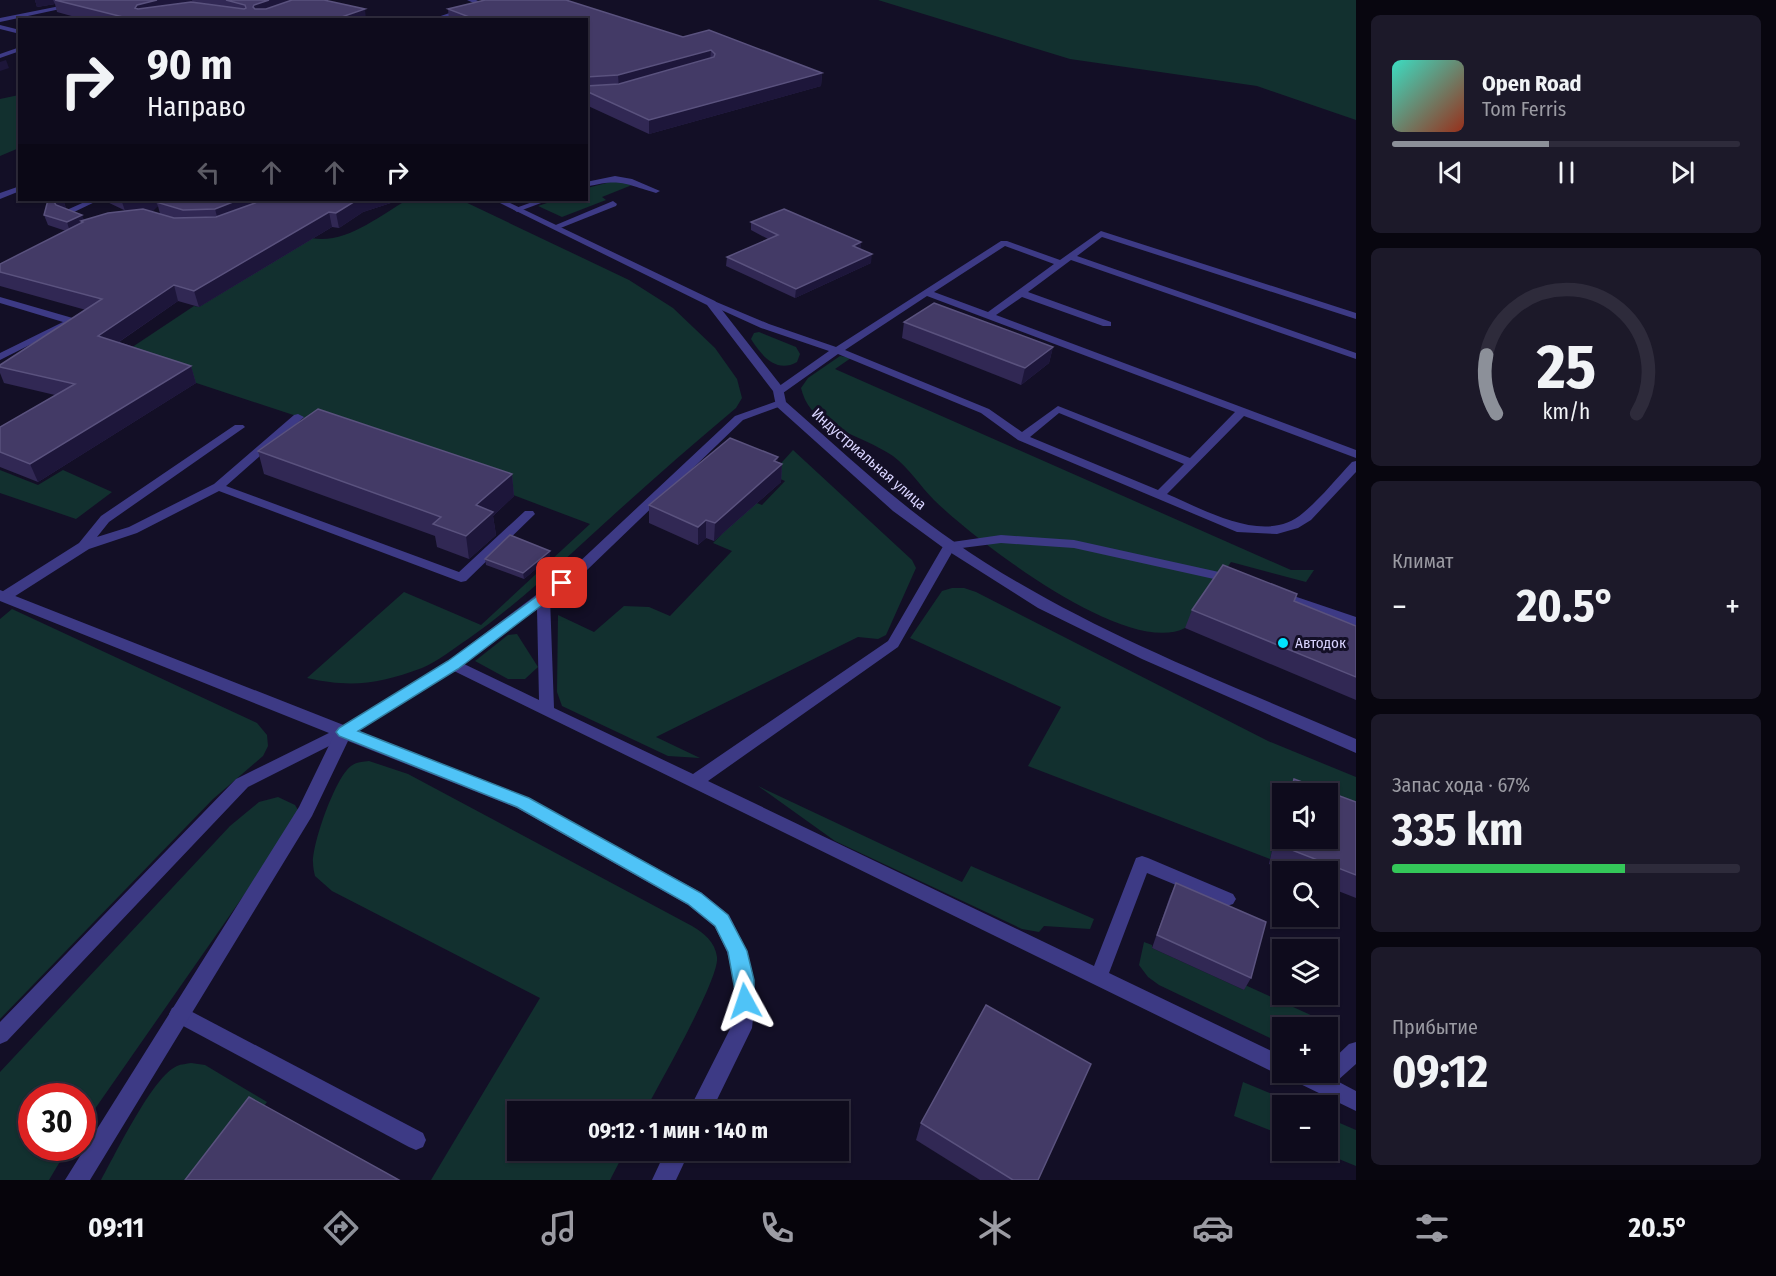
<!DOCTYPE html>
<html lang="ru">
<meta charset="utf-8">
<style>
body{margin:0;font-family:"Fira Sans Condensed",sans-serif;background:#1c1929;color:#f1f3f6;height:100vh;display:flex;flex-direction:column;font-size:22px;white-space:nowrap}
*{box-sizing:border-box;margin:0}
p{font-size:20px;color:#9b9ba3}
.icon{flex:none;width:33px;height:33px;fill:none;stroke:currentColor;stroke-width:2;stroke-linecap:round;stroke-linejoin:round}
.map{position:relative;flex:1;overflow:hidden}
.details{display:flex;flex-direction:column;gap:15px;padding:15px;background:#08060f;width:420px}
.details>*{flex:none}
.guide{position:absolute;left:18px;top:18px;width:570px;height:183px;border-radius:0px;box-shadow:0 2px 4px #0004,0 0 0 2px #2e2b3b;background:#0e0b1c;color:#f1f3f6;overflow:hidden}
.fabs{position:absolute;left:1272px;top:783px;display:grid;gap:12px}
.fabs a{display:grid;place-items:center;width:66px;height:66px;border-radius:0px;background:#0e0b1c;box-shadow:0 2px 4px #0004,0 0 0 2px #2e2b3b;font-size:30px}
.speed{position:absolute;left:18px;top:1083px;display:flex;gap:12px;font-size:30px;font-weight:700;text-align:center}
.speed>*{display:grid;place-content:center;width:78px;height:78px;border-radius:50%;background:#0e0b1c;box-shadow:0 2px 4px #0004,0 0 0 2px #2e2b3b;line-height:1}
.speed .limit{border:9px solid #d22;background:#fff;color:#111}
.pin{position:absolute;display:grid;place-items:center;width:51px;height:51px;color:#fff;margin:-26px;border-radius:12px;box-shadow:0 3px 9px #0006}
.me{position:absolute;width:66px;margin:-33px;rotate:355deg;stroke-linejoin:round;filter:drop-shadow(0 0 4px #0008)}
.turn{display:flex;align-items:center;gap:21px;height:126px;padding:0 30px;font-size:27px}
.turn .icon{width:78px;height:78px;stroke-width:2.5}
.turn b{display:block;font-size:42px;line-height:51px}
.lanes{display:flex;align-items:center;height:57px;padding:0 30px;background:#0003;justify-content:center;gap:30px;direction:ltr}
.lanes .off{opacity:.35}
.big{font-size:45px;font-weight:700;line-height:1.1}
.details .tile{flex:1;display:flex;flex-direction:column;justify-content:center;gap:9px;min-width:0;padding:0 21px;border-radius:9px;background:#1c1929}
.details .dial{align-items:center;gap:0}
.dial svg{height:156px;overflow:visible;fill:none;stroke:#2e2b3b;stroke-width:7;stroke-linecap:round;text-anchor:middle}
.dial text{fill:#f1f3f6;stroke:none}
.song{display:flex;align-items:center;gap:18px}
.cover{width:72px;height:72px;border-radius:9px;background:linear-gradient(135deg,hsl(170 70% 55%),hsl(10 70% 35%))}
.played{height:6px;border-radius:3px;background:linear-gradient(90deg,#8c9099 45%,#2e2b3b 45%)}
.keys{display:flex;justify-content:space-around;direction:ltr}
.heat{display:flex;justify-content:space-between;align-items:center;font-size:33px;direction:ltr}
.charge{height:9px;border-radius:4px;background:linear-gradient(90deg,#34c759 67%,#2e2b3b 0)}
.trip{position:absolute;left:507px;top:1101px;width:342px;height:60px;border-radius:0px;background:#0e0b1c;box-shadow:0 2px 4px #0004,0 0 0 2px #2e2b3b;font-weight:700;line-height:60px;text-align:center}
.menu{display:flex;height:96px;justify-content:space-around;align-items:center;background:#06040b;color:#9b9ba3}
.menu .icon{width:42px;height:42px}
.menu .on{color:#8c9099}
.menu b{font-size:27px;color:#f1f3f6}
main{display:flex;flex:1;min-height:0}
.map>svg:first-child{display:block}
.green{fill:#12302f}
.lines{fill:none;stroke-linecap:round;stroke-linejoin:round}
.service{fill:#3d3a85;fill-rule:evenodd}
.minor{fill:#3d3a85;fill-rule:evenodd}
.wall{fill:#312854;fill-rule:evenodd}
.shaded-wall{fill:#1d163a}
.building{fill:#433a66;stroke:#5a527e;stroke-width:1.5}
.route{fill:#4fc3f7;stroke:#337fa1;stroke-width:1.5}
.poi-dot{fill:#00e5ff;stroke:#130f26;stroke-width:2}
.labels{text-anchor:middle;stroke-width:6;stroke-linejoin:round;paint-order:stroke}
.street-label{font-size:15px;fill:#d9d4ff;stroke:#130f26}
.poi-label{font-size:15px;fill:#d9d4ff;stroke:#130f26;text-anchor:start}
</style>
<main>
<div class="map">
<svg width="1356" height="1180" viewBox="0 0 1356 1180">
<rect width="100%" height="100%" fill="#130f26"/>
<g class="green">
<polygon points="878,0 1356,0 1356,120 1257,86 1070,59"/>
<polygon points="19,95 19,148 0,156 0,99"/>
<polygon points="618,180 632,185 602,197 606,200 562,217 538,206 556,200 586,200 587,188"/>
<path d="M407,200H461L629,280L673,308L715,348L737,379L742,398L736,408C680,455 626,503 573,552C539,583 505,613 468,639C453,649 438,661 422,668C379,684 351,688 307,678L404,592L481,625L590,524L351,434L139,364L0,435L194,306L199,307L311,238C345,245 379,216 407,200Z"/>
<path d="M759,332L796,347L800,354L797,362C776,374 761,355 751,339L754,333Z"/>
<path d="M840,356L851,358L835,369L1291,570H1314L1306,582L1231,562L1185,628C1127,658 975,540 934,500C920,486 909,468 893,456C872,441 825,427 811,409C806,403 803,396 801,388L808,378Z"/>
<polygon points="793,450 912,560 916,568 886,635 878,639 858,637 656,737 700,758 668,756 562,706 557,692 558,615 594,632 624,606 649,607 670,616 732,551 713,543 754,502 762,505 785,481 778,478 781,473 774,471"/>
<polygon points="0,470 38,485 63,470 112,492 76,519 0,493"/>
<polygon points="952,588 964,588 976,592 1268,741 1356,777 1356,825 1328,794 1282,794 1282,804 1270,859 1028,766 1061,707 910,638 942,591"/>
<polygon points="12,609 257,723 267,735 268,746 263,756 213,799 0,1019 0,619"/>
<polygon points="517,634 538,667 525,679 508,679 475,661 508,635"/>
<path d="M369,761L408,774L692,926C704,933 715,942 717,957C720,978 658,1086 645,1111L518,1112V1150L625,1151L610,1180H431L540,998L332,891L315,876C314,872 313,867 313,862C313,842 335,778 351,766C356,762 362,762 369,761Z"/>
<polygon points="758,786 962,882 971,866 1094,919 1090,929 1044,926 1039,932 1022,929 835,841"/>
<polygon points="278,797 295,805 298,810 297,819 83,1126 82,1096 32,1096 32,1148 68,1148 49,1180 0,1180 0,1072 230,826 259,802"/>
<polygon points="1144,942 1152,945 1152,948 1244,990 1245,985 1337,1027 1335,1036 1328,1039 1328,1028 1282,1028 1282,1041 1270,1038 1159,985 1148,977 1139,965"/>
<path d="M191,1063L205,1065L267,1102L208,1180H101C115,1155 153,1076 177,1066C181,1064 187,1064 191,1063Z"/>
<polygon points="1243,1082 1299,1105 1282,1106 1282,1135 1234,1116"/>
<polygon points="1328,1118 1356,1130 1356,1166 1319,1151 1328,1150"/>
</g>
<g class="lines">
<g class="service">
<polygon points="90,0 102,0 0,22 0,18"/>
<polygon points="467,0 476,0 485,4 440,20 429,20 476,4"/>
<polygon points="20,47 20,51 0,58 0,54"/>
<path d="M615,176L632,179L660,191L656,193C624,184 621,178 586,187V182Z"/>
<polygon points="20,186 20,191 0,199 0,193"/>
<polygon points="89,200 99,200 72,213 78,215 78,219 72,219 60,213"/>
<polygon points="538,200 549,200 517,212 513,209"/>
<polygon points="613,201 617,204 616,206 558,229 551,227"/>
<path d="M1101,231L1356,313V319L1102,237L1077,256L1356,353V359L1071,260L1028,292L1111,322V326H1103L1022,297L996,315L1356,450V458L1244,416L1167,494C1205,510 1266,546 1303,513C1321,498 1336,479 1352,462L1356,461V472L1311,520L1298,528L1277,534L1237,532L1018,440L981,413L838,354L783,393H775V389L829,351L761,328L706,303L714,301L769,324L836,347L1001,241H1007L1060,260ZM1005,246L1054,264L988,312L934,292ZM927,296L1235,412L1190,458L1058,406L1022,432L989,409L845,350ZM1059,413L1184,464L1158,490L1030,437Z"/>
<polygon points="0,297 76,319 77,321 0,360 0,353 63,322 0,303"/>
<path d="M780,400L786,403L784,405L743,420L586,571L550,598L554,708L693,774L888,641L945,543L1001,535L1074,540L1237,576L1239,579L1237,582L1232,583L1074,548L1001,543L954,549L898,647L708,781L1094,966L1136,858L1142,856L1148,858L1233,894L1236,899L1233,904L1227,906L1147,873L1109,973L1282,1056V1072H1328V1064L1349,1044L1356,1042V1064L1337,1081L1356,1091V1111L1290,1079L1288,1073L1282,1075L1275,1073L454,671L349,736L248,787L7,1041L0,1044V1022L236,779L339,728L448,661L576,565L735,416ZM537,609L539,700L464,664Z"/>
<polygon points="298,414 304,417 302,419 226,486 459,572 525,511 533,511 535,514 466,581 461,582 219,491 137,533 89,549 9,600 0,600 0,593 79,543 101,516 235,425 243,425 245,427 109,522 97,537 129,527 214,484 294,415"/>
<polygon points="1279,591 1356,617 1356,627 1274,598 1272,595"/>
<polygon points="179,1005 423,1133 426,1140 423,1147 416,1150 409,1147 172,1020 169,1014 172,1008"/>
</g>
<g class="minor">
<polygon points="0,25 20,30 20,34 0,29"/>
<path d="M494,200H504L715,301L783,388L786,402C841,450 893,500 953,541C1076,627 1220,680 1356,739V753L1142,659L1038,608L945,549L893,511L776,406L773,391L707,305Z"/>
<polygon points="0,590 529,798 702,893 729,915 744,945 754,980 755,1001 752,1028 711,1112 688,1112 731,1027 735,1001 734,980 727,952 715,927 688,905 517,808 348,741 312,816 90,1180 65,1180 299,807 334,735 0,601"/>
<polygon points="666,1150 690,1150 676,1180 652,1180"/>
</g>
</g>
<g class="wall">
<polygon points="35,0 291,0 366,20 86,20 57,12 55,4 37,7"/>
<polygon points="485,0 566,0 683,37 709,30 822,73 821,86 649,134 586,105 586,20 449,20 448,9"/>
<path d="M48,200H63L66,208H65L84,220L125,211L124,210L103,200H400L363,212L339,228L332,227L199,307L178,301L119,342L191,366L196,383L38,482L0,467V427L55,395L4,383L0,373V365L86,310L0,286V264L66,231L48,225L44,215ZM158,206L160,214L152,212L155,208Z"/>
<polygon points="751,222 861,242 860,249 871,263 795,298 726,266 727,257 768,239 751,230"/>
<polygon points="904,322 1053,347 1049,363 1021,385 902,338"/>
<polygon points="258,451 512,474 514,496 493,516 496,535 469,559 437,547 435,536 264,474"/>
<polygon points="778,462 782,464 781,482 714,541 706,538 698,545 649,523 649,505"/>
<polygon points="550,551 550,557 524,579 486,565 485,559"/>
<polygon points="1294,601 1356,626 1356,700 1185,628 1192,610"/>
<polygon points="1294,779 1356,802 1356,898 1328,887 1328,872 1289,872 1269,864 1282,804 1282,838 1328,794 1286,794"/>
<polygon points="1176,883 1251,978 1244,990 1152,948 1170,896"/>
<polygon points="921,1123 1038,1180 980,1180 916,1140"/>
</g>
<g class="shaded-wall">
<polygon points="35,0 53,0 55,4 37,7"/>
<polygon points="157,0 192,0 194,8 140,18 135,8 137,5"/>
<polygon points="269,0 291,0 257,18 253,7 254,5"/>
<polygon points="365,9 366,20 333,20"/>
<polygon points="711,50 710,63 619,89 618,75"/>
<polygon points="6,60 9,68 0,71 0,62"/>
<polygon points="822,73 821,86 649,134 649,120"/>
<polygon points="59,200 63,200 66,208 58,212 54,202"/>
<polygon points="145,200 179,200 156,202 158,206 149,215 127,217 122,202"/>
<polygon points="238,200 268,200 219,224 215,209"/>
<polygon points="357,200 400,200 363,212 339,228 336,213"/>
<polygon points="329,212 332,227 199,307 194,291"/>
<polygon points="82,215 86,225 83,222 81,221 83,226 70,232 67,222"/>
<polygon points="861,242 860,251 853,246"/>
<polygon points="872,254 871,263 795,298 796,289"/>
<polygon points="174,285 178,301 104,352 98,336"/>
<polygon points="1053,347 1049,363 1021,385 1025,368"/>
<polygon points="191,366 196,383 38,482 30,464"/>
<polygon points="778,457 777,468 782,464 781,482 714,541 715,523"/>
<polygon points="512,474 514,496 493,516 496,535 469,559 466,536 476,505"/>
<polygon points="706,520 706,538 698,545 698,527"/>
<polygon points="550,551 550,557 524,579 523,573"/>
</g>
<g class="building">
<polygon points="55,0 157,0 137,5 135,8 138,9 191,2 244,9 246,8 245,5 226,0 269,0 254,5 253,7 255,9 266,9 292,0 324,0 365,9 333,20 135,20"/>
<polygon points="485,0 566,0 683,37 709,30 822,73 649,120 586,91 586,86 619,84 714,57 715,54 711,50 618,75 586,77 586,20 477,20 448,9"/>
<polygon points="48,200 59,200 54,202 56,205 82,215 67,222 44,215"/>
<polygon points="123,200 145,200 122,202"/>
<polygon points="161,200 238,200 215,209 183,210 156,202"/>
<polygon points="260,200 357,200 336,213 329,212 194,291 174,285 98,336 191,366 30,464 0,452 0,427 75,384 0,367 0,365 102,299 0,272 0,264 83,222 81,221 108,213 143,209 174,218 216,217 255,203"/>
<polygon points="784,209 861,242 853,246 872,254 796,289 727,257 778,235 751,222"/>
<polygon points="934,303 1053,347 1025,368 904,322"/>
<polygon points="318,409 512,474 476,505 493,512 466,536 433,524 441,517 258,451"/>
<polygon points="730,438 778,457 774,461 782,464 715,523 706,520 698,527 649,505"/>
<polygon points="510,535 550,551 523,573 485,559"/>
<polygon points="1223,565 1297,594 1294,601 1356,626 1356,677 1192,610"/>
<polygon points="1294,779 1356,802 1356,875 1279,845 1282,828 1282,838 1328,838 1328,794 1290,794"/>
<polygon points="1176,883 1266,922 1251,978 1157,935"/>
<polygon points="986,1005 1091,1064 1038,1180 1013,1180 921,1123"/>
<polygon points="249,1097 399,1180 185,1180"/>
</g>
<polygon class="route" points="562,578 567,579 569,583 567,586 458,669 358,731 529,798 701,893 728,915 747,951 754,980 754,1001 752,1007 745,1010 738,1007 728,952 715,926 688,904 517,807 339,736 336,732 339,728 448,661"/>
<circle class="poi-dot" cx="1283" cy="643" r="6"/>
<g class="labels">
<g class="street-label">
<text transform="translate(869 459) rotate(41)" y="5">Индустриальная улица</text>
</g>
<g class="poi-label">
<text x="1295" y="648">Автодок</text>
</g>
</g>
</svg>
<div class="fabs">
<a><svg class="icon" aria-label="sound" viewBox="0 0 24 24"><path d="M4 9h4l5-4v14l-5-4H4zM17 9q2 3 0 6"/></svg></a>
<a><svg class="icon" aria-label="search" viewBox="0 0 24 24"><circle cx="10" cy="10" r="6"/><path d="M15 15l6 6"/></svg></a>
<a><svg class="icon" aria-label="layers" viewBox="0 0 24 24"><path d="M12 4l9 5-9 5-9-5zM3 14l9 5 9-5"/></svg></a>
<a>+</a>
<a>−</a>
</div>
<div class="speed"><div class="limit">30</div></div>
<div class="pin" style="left:562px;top:583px;background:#d93025"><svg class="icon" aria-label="arrive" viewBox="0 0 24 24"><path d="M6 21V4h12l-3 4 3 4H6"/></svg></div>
<svg class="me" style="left:745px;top:1001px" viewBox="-20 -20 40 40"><path d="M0-17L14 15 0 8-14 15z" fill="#4fc3f7" stroke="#fff" stroke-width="4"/></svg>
<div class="trip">09:12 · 1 мин · 140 m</div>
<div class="guide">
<div class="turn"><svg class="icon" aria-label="right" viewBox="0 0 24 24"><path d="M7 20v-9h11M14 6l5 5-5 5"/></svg><div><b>90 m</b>Направо</div></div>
<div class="lanes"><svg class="icon off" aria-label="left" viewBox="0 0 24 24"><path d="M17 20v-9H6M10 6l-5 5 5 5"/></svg><svg class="icon off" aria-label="ahead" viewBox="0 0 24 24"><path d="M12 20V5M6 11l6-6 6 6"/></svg><svg class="icon off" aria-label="ahead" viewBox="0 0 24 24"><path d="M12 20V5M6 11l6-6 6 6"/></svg><svg class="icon" aria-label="right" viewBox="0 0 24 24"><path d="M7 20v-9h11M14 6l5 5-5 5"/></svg></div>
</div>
</div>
<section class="details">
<div class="tile">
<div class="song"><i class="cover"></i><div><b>Open Road</b><p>Tom Ferris</p></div></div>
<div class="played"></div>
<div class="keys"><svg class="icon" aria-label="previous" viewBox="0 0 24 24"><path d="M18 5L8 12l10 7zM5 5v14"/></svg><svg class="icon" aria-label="pause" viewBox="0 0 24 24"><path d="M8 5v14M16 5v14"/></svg><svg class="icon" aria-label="next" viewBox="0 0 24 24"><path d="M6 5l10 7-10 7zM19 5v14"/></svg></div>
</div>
<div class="tile dial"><svg viewBox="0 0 100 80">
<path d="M14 69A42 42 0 1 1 86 69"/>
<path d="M14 69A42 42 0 0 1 9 39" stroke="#8c9099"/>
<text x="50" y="56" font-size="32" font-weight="700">25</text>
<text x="50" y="72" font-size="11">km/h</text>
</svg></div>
<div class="tile"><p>Климат</p>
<div class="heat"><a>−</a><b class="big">20.5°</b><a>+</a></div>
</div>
<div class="tile"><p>Запас хода · 67%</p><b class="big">335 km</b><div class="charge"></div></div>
<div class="tile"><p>Прибытие</p><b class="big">09:12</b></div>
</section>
</main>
<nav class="menu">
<b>09:11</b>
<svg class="icon on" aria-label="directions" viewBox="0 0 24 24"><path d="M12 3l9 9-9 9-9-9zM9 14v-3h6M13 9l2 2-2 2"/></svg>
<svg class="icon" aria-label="music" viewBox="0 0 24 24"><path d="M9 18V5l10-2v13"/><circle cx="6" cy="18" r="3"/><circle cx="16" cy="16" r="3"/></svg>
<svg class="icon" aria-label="phone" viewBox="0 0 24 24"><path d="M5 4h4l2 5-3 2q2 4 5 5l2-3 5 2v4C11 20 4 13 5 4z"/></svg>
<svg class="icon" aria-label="climate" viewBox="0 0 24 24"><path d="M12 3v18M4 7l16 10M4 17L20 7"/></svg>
<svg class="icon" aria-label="car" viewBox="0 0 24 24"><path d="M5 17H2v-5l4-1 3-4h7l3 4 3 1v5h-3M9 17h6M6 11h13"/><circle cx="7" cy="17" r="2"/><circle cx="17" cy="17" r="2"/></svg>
<svg class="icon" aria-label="filters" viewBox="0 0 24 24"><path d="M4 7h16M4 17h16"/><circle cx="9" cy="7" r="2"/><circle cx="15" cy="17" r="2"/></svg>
<b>20.5°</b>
</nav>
